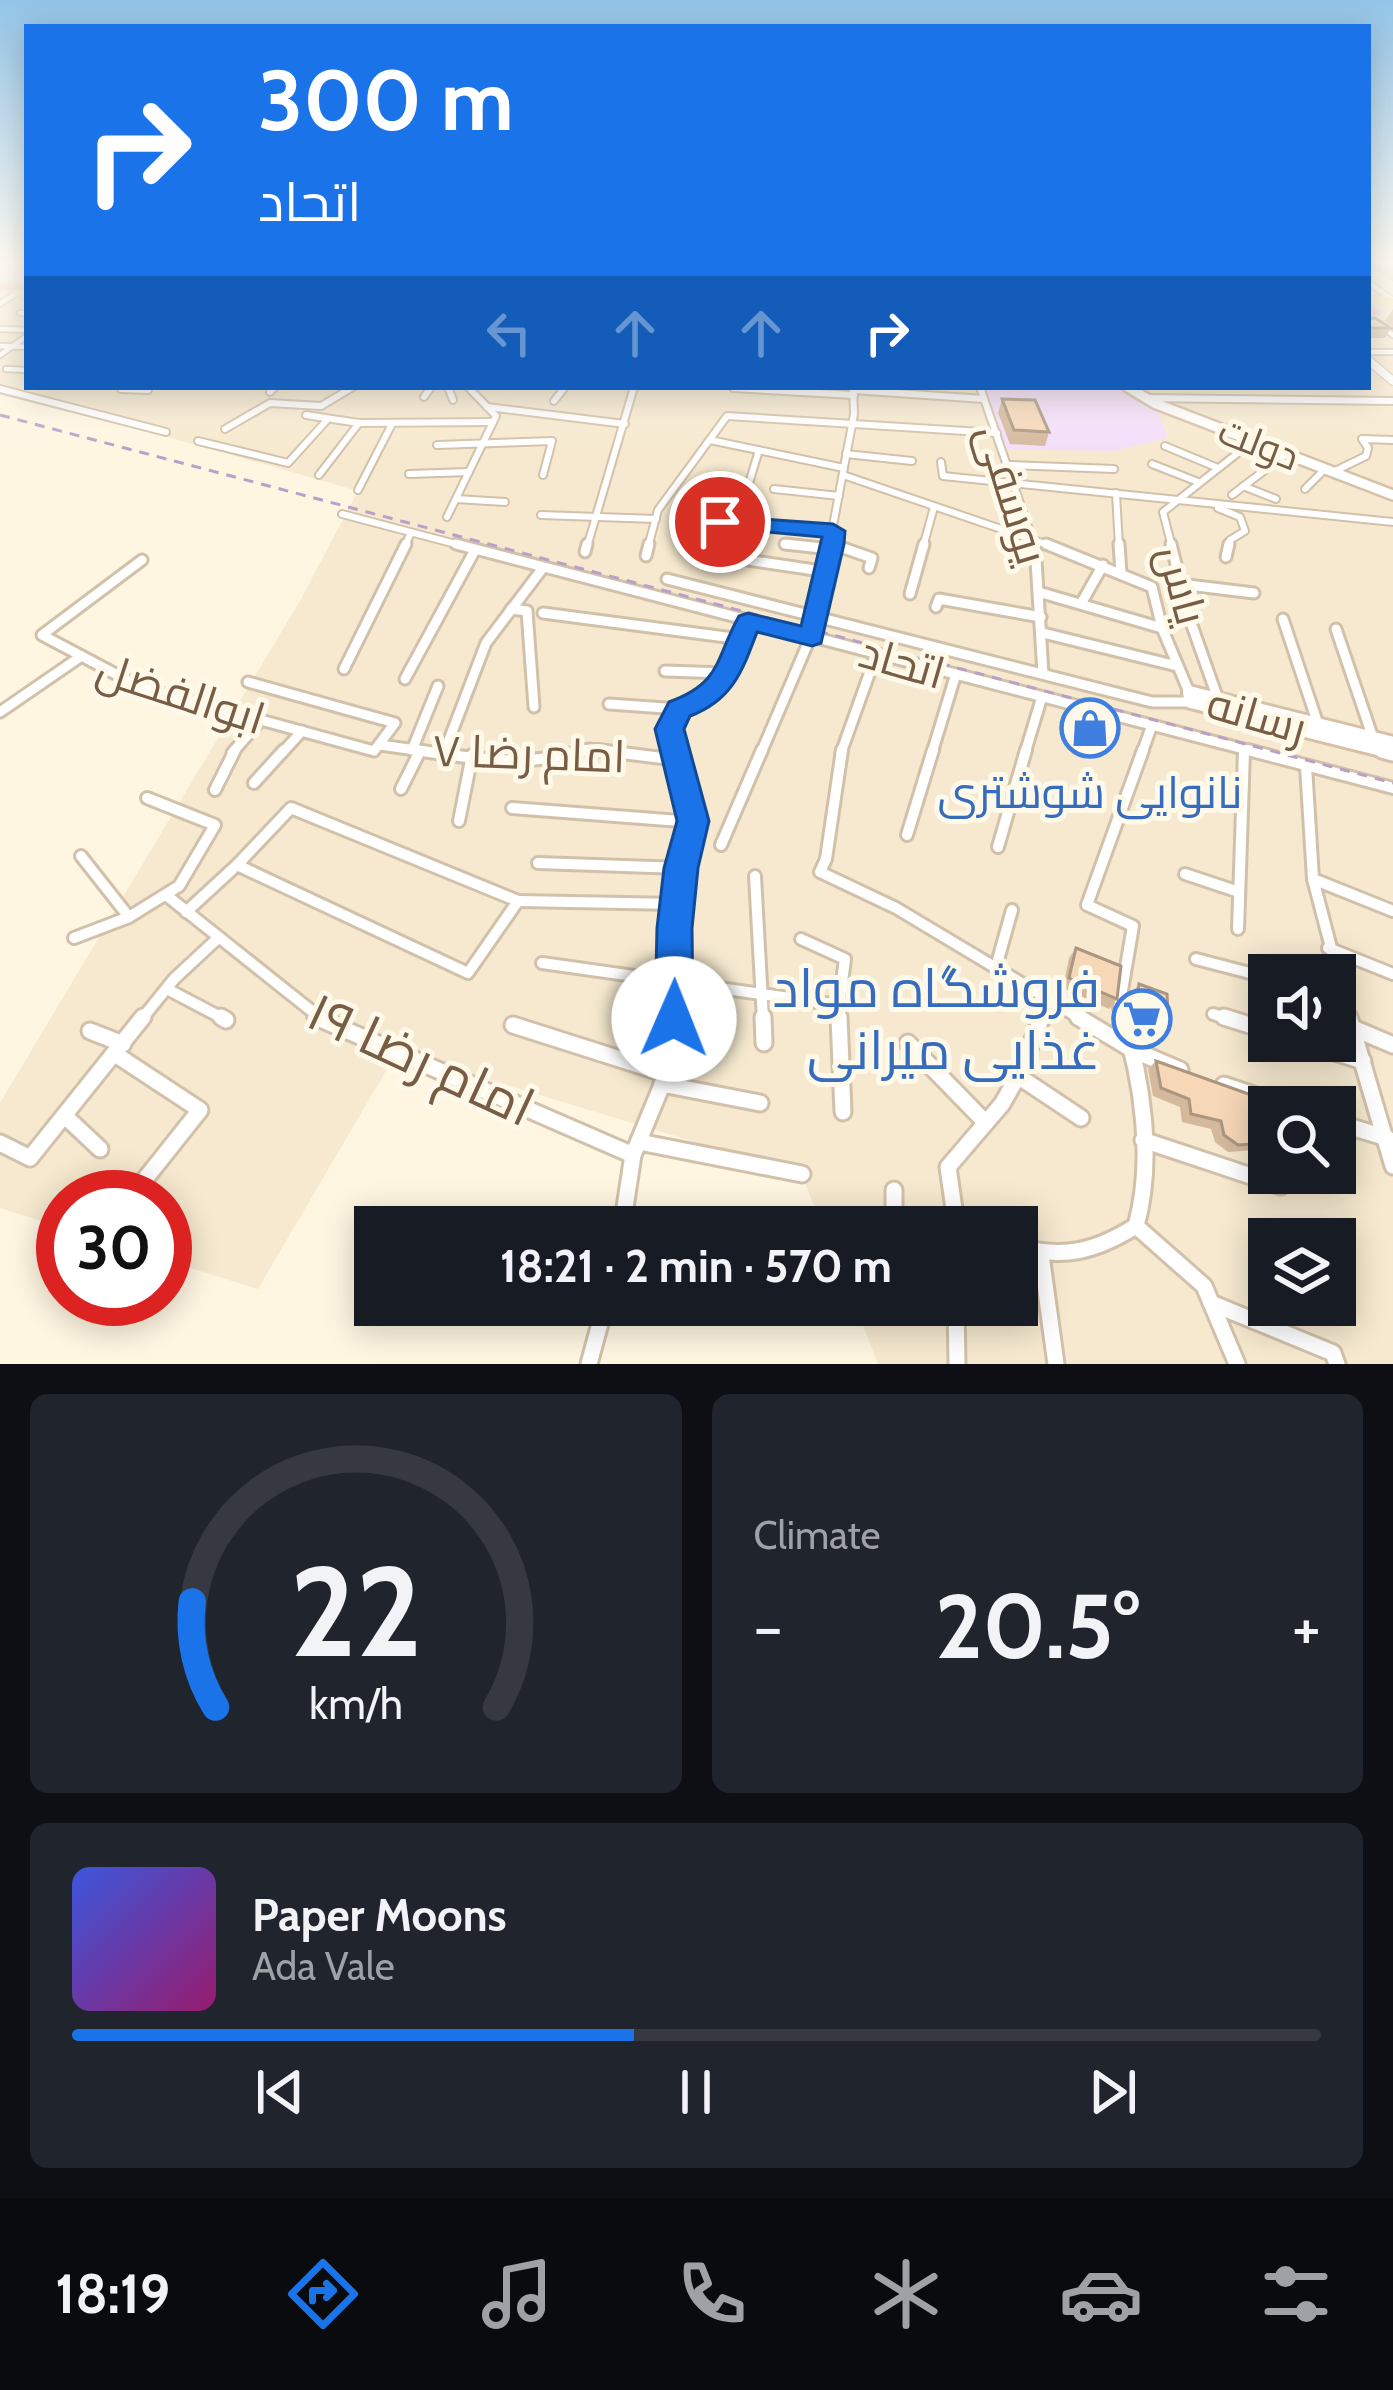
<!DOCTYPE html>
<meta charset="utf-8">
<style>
body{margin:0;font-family:Cabin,Cairo,sans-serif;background:#20242c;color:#f1f3f6;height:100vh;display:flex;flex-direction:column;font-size:45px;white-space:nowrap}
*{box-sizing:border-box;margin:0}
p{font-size:39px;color:#9ea1a6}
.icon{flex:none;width:66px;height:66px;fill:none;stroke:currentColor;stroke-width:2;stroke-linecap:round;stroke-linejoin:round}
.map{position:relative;height:1364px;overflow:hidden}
.panel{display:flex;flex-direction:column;gap:30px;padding:30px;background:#0d0f14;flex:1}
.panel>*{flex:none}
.hud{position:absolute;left:24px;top:24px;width:1347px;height:366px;border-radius:0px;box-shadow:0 6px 30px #0003;background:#1a73e8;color:#fff;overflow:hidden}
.buttons{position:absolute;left:1248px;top:954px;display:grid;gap:24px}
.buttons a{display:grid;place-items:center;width:108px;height:108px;border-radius:0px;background:#171b24;box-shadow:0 6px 30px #0003;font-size:60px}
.speed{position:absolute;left:36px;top:1170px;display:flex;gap:24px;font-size:60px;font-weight:700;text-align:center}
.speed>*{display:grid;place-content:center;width:156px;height:156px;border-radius:50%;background:#171b24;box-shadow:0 6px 30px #0003;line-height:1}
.speed .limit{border:18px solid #d22;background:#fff;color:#111}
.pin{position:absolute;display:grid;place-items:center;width:102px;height:102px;color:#fff;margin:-51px;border:6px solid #fff;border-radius:50%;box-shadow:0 3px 12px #0007}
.me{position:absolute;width:132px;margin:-66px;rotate:1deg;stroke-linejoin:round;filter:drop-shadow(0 0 9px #0008)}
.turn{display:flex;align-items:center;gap:42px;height:252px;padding:0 36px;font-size:54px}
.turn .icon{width:156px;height:156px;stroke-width:2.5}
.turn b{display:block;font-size:84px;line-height:102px}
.lanes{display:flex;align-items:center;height:114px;padding:0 36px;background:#0003;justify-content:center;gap:60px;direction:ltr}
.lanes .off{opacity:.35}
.big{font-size:90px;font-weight:700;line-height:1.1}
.panel .card{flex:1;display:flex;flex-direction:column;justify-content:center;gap:18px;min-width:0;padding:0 42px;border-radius:18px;background:#20242c}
.panel .dial{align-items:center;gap:0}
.dial svg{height:312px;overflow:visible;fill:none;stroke:#363941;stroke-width:7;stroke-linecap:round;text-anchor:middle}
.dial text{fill:#f1f3f6;stroke:none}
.song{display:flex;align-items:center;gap:36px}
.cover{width:144px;height:144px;border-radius:18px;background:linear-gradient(135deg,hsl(230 70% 55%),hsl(320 70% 35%))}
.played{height:12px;border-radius:6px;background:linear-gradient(90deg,#1a73e8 45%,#363941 45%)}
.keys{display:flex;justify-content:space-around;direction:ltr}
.heat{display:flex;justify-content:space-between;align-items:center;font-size:66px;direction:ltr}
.panel .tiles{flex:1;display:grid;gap:30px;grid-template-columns:1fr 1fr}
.card:last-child{grid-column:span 2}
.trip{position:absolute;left:354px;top:1206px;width:684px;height:120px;border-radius:0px;background:#171b24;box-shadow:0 6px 30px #0003;font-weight:700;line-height:120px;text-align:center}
.dock{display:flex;height:192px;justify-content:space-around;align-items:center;background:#090b0e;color:#9ea1a6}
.dock .icon{width:84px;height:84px}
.dock .on{color:#1a73e8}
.dock b{font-size:54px;color:#f1f3f6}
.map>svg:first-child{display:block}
.residential{fill:#f6e9cf;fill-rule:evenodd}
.education{fill:#f3defa}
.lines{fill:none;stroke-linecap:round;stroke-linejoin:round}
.street-far4-casing{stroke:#d2c1aa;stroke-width:8}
.street-far3-casing{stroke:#d2c1aa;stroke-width:10}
.street-far2-casing{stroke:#d2c1aa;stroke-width:15}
.street-far1-casing{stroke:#d2c1aa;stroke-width:16}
.street-casing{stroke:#d2c1aa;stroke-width:21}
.secondary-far3-casing{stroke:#d6c1a7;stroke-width:10}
.secondary-far2-casing{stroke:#d6c1a7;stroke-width:14}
.secondary-far1-casing{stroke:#d6c1a7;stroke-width:18}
.secondary-casing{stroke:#d6c1a7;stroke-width:21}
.primary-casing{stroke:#e1dbd6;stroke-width:10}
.highway-casing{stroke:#e1dbd6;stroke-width:6}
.street-far4{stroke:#fff;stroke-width:4.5}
.street-far3{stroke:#fff;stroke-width:6}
.street-far2{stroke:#fff;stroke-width:9}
.street-far1{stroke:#fff;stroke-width:10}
.street{stroke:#fff;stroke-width:15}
.secondary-far3{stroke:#fff;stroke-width:8}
.secondary-far2{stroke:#fff;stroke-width:9}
.secondary-far1{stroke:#fff;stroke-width:12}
.secondary{stroke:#fff;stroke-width:15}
.primary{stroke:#ffe498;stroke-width:8}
.highway{fill:#feba93;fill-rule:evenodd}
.rail{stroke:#ba9fc8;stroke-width:3;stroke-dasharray:10 8;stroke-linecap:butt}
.wall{fill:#d4b99d}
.building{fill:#f6d7b7;stroke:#ac9680;stroke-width:3}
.route{fill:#1a73e8;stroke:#114b97;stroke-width:3}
.labels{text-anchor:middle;stroke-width:10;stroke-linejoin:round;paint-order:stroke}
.far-street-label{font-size:39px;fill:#785d46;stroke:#fff9ea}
.street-label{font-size:45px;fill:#785d46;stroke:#fff9ea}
.shop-label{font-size:45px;fill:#366cbe;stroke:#fff9ea}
.near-shop-label{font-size:54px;fill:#366cbe;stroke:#fff9ea;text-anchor:end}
.near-street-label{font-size:54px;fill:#785d46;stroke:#fff9ea}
</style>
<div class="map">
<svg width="1393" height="1364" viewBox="0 0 1393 1364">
<rect width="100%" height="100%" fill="#fef6e1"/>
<path class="residential" d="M0,262H27V387H1368V262H1393V1364H878L855,1305H1017V1227H823L801,1174L397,1052L258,1289L165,1260V1197H63V1228L0,1208V1103L301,599L358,491L0,389ZM1269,975H1335V1041H1269ZM1269,1107H1335V1173H1269ZM1269,1239H1335V1305H1269Z"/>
<polygon class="education" points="984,387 1131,387 1154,403 1168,438 1112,451 1007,449"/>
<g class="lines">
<defs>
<g id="street-far4">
<polyline points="1368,282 1393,300"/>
<polyline points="0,304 18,292"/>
<polyline points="20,313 27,313"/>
<polyline points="1368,317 1393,335"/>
<polyline points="0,329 27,330"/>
<polyline points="0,346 27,347"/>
<polyline points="1368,352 1393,352"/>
<polyline points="0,355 27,336"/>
<polyline points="6,369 27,370"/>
</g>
<g id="street-far3">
<polyline points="448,387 453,400"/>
<polyline points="980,387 1035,547"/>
<polyline points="733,388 854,395"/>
<polyline points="0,389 166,432"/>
<polyline points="121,389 148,390"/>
<polyline points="853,390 984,399"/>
<polyline points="270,392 275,387"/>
<polyline points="424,397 431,387"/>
<polyline points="1146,398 1393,401"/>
<polyline points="554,401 565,387"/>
<polyline points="321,406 353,387"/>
<polyline points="487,407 625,424"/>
<polyline points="306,415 359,423 493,422"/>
<polyline points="225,429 270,403 321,406"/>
<polyline points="710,440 844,468"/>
<polyline points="198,441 288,463 327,420"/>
<polyline points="437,445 552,441 543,475"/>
<polyline points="1165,446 1218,468"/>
<polyline points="846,454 912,461"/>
<polyline points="941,462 943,476 1393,522"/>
<polyline points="1152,464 1198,482"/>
<polyline points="1010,465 1114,469"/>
<polyline points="1333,472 1366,456 1368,448 1362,439 1393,440"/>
<polyline points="409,474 469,472"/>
<polyline points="319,475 359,423"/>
<polyline points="843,475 1054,547"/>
<polyline points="1243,486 1276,499"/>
<polyline points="774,489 839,496"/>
<polyline points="1305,489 1325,469"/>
<polyline points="358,490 392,424"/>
<polyline points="724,493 746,493 759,450"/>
<polyline points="1116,493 1119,547"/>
<polyline points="1232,495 1286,454"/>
<polyline points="456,499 505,502"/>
<polyline points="1218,508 1240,517 1245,531 1230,540 1228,547"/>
<polyline points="342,514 467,547"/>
<polyline points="541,515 656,519"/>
<polyline points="447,517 496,416 468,387"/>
<polyline points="682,519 833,531"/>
<polyline points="785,544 809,547"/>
<polyline points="832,544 839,547"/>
<polyline points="404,547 411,533"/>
<polyline points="587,547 634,387"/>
<polyline points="648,547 658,510 727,416 997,433"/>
<polyline points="829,547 854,414 853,387"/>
<polyline points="923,547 934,507"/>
<polyline points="1172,547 1163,512 1253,441"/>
</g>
<g id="street-far2">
<polyline points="456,544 1259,753"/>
<polyline points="785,544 831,549"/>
<polyline points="832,544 872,558 869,568"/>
<polyline points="1035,544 1043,674"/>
<polyline points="1046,544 1152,587 1162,628 1189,692"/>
<polyline points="1119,544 1121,573"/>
<polyline points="1171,544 1189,617 1218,699"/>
<polyline points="687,551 828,572"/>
<polyline points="585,552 587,544"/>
<polyline points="646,556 649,544"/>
<polyline points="1226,557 1229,544"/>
<polyline points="142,560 42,635 140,687 374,751 395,723 248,682"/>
<polyline points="667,579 1152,702 1192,702"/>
<polyline points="1180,584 1254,593"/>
<polyline points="1042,593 1162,628"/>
<polyline points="910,594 924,544"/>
<polyline points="1082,602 1103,565"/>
<polyline points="936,607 939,599 1041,617"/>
<polyline points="511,609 527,611 534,707"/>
<polyline points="543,613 741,639"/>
<polyline points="1283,619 1318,724"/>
<polyline points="1336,629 1373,738"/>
<polyline points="1043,633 1177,666"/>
<polyline points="344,669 406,544"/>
<polyline points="665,671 726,673"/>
<polyline points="405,679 475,550"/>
<polyline points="609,704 679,709"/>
<polyline points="0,712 80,657"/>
<polyline points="380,745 437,753"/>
<polyline points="412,750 438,686"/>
<polyline points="232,753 261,720"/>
<polyline points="282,753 302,731"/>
<polyline points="444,753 486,643 542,569"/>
<polyline points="575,753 589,749 623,753"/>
<path d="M676,753C663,699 694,716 719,683C733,665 740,643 748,622"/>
<polyline points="761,753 814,629 830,544"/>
<polyline points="841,753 876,655"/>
<polyline points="932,753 955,677"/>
<polyline points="1025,753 1041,700"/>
<polyline points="1142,753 1151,728"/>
</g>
<g id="street-far1">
<path d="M416,750C475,759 528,768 585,750"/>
<polyline points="598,750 678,760"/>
<polyline points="842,750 826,859 820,872 896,908 1083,1020"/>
<polyline points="1248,750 1393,788"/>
<polyline points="1306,766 1313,879 1350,1020"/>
<polyline points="254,783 284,750"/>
<polyline points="401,789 420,751"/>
<polyline points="215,790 235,750"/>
<polygon points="291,808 518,901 468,973 237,865"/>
<polyline points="512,808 693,822"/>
<polyline points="459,821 472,755"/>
<polyline points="907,835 933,750"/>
<polyline points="721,845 762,750"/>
<polyline points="998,847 1026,750"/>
<polyline points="81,856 129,917 179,886 215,825 147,798"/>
<polyline points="538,863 681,868"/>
<polyline points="1185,874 1236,891"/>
<polyline points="755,876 763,1020"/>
<polyline points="1313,879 1393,911"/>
<polyline points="166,895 323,1020"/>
<polyline points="518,901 677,904"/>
<polyline points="186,912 237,865"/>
<polyline points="1238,929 1244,751"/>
<polyline points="74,938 129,917"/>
<polyline points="801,939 845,959 839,1005"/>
<polyline points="1328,948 1393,974"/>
<polyline points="1196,959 1269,978"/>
<polyline points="542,963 839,1005 840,1020"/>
<polyline points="996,967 1012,910"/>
<polyline points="167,989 226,1020"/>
<polyline points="1213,1014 1233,1020"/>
<polyline points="141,1020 174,979 217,939"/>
<polyline points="674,1020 675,928 681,868 693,822 675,750"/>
<polyline points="1041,1020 1050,998"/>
<polyline points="1123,1020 1119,1008 1133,926 1087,905 1143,750"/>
</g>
<g id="street">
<polyline points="221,1017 226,1020"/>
<polyline points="316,1017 633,1155"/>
<polyline points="763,1017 764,1043"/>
<polyline points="839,1017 843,1112"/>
<polyline points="1078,1017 1133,1050 1180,1070"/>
<path d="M1122,1017C1143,1080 1154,1162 1136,1226L1204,1286L1237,1364"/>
<polyline points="1224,1017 1269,1031"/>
<polyline points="1349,1017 1393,1166"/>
<polyline points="513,1025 667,1074"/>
<polyline points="1353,1028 1393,1045"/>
<polyline points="90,1031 123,1044"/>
<polyline points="1300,1041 1363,1061"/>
<polyline points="908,1043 985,1122"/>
<polyline points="115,1054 200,1110 138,1188"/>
<polyline points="1018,1076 1042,1017"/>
<polyline points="662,1084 760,1103"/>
<polyline points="1224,1085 1289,1107"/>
<polyline points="67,1118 100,1149"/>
<polyline points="1335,1122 1387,1138"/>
<polyline points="1143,1140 1281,1186"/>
<polyline points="639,1142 802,1174"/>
<polyline points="0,1143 30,1158 143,1017"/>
<polyline points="894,1190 894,1227"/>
<polyline points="622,1227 633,1155 674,1056 674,1017"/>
<polyline points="972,1227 955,1216 948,1167 1002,1104 1018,1076 1081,1118"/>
<path d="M1017,1246C1063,1260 1096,1251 1136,1226"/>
<polyline points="1041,1255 1056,1364"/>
<polyline points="1211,1303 1333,1353 1337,1364"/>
<polyline points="956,1305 957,1364"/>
<polyline points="589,1364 605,1305"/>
</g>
<polyline id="secondary-far3" points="1368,360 1393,381"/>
<polyline id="secondary-far2" points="1128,387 1154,403 1393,495"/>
<g id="secondary-far1">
<polyline points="1189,692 1191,702 1393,753"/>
<polyline points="1189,692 1393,743"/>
</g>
<polyline id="secondary" points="1382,750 1393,753"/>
<g id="primary">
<polyline points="18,292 27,297"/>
<polyline points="1368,299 1393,302"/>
</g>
<g id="highway">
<rect x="0" y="284" width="27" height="6"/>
<polygon points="1368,304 1378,312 1368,319"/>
</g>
</defs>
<use href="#street-far4" class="street-far4-casing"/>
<use href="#street-far3" class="street-far3-casing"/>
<use href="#street-far2" class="street-far2-casing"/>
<use href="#street-far1" class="street-far1-casing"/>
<use href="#street" class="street-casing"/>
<use href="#secondary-far3" class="secondary-far3-casing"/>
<use href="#secondary-far2" class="secondary-far2-casing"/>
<use href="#secondary-far1" class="secondary-far1-casing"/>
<use href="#secondary" class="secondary-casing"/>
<use href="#primary" class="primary-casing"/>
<use href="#highway" class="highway-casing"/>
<use href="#street-far4" class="street-far4"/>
<use href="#street-far3" class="street-far3"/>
<use href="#street-far2" class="street-far2"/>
<use href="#street-far1" class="street-far1"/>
<use href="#street" class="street"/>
<use href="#secondary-far3" class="secondary-far3"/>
<use href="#secondary-far2" class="secondary-far2"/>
<use href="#secondary-far1" class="secondary-far1"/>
<use href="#secondary" class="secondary"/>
<use href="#primary" class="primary"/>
<use href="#highway" class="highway"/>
<polyline class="rail" points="0,415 1393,783"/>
</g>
<g class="wall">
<polygon points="1373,262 1393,262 1393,282 1371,266"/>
<polygon points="1393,309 1393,327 1385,321"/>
<polygon points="1368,319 1391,328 1385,338 1368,338"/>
<polygon points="1002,399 1049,432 1045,446 1010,444 998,413"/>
<polygon points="1076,948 1117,999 1109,1009 1063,988 1069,958"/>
<polygon points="1139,984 1169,1027 1160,1037 1139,1033 1129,1007 1131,994"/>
<polygon points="1156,1061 1269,1107 1269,1149 1228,1152 1215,1142 1211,1129 1182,1122 1180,1107 1153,1096 1148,1069"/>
</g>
<g class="building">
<polygon points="1375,318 1391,328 1368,328 1368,319"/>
<polygon points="1002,399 1035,400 1049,432 1014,430"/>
<polygon points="1087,718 1099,720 1095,731 1085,729"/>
<polygon points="1076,948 1121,966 1117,999 1069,978"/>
<polygon points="1139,984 1167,994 1169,1027 1148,1024 1137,998"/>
<polygon points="1156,1061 1285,1107 1269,1107 1269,1143 1238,1145 1224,1135 1221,1121 1191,1114 1189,1099 1161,1088"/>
</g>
<linearGradient id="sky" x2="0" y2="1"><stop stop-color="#93c4e8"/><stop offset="0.58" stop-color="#fffbf2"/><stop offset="1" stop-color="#fffbf2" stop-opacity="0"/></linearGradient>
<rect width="1393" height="453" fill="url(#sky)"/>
<path class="route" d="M720,516L833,524L845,531L844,544L821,643L812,646L757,632C742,672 732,700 690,716L684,729L709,821L698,868L692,928L693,1019L687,1032L674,1038L660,1032L655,1019L657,928L664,868L677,821L655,729L669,702C722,683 715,659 739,616L748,613L801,626L822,537L712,527L709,522Z"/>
<defs>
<symbol id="shop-ring" viewBox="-11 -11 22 22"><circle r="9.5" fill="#fff9ea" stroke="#3f7fe0" stroke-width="1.5"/><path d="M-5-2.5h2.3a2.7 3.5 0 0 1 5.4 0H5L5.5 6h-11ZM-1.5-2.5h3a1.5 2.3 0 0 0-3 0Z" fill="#3f7fe0"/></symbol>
<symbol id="supermarket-ring" viewBox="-11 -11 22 22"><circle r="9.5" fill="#fff9ea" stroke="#3f7fe0" stroke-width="1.5"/><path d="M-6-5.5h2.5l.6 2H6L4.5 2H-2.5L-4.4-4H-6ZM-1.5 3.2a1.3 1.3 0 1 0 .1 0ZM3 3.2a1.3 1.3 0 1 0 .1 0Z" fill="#3f7fe0"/></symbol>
</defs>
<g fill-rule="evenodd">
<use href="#shop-ring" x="1057" y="695" width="66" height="66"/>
<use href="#supermarket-ring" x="1109" y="986" width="66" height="66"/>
</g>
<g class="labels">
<g class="far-street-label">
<text transform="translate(1259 443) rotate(21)" y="14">دولت</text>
</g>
<g class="street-label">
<text transform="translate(1013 494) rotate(73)" y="16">یوسفی</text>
<text transform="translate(1183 585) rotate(75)" y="16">یاس</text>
<text transform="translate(902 662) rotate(16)" y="16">اتحاد</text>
<text transform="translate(181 693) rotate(18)" y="16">ابوالفضل</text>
<text transform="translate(1257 715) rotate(16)" y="16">رسانه</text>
<text transform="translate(529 753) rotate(2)" y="16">امام رضا ۷</text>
</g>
<g class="shop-label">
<text x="1090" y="808">نانوایی شوشتری</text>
</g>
<g class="near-shop-label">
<text x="1100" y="1007">فروشگاه مواد<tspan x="1100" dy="62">غذایی میرانی</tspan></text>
</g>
<g class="near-street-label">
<text transform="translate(421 1059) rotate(25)" y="19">امام رضا ۱۹</text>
</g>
</g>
</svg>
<div class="buttons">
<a><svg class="icon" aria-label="sound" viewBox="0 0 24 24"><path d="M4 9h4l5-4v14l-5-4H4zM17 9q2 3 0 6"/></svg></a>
<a><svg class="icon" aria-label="search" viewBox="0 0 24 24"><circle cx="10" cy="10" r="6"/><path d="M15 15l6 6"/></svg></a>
<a><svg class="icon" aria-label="layers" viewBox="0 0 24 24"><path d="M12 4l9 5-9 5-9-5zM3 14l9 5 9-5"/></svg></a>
</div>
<div class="speed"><div class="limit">30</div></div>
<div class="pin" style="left:720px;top:522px;background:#d93025"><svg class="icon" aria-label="arrive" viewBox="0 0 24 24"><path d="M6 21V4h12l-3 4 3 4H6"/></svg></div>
<svg class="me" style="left:674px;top:1019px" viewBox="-20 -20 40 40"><circle r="19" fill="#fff"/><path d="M0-13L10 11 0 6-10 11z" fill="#1a73e8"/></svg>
<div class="trip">18:21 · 2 min · 570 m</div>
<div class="hud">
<div class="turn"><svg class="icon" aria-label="right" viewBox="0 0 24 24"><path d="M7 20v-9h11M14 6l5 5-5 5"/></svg><div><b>300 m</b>اتحاد</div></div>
<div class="lanes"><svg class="icon off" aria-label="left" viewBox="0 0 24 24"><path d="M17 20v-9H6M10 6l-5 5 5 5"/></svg><svg class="icon off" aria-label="ahead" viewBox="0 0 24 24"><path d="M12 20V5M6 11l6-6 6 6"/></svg><svg class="icon off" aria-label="ahead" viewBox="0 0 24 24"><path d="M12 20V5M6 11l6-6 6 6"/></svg><svg class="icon" aria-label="right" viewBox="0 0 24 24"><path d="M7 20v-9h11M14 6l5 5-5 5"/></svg></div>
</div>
</div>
<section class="panel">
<div class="tiles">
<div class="card dial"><svg viewBox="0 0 100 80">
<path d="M14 69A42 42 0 1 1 86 69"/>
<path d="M14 69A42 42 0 0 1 8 42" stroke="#1a73e8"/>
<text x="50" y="56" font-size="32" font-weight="700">22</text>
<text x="50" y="72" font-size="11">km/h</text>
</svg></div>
<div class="card"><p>Climate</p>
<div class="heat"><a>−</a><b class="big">20.5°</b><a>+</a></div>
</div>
<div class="card">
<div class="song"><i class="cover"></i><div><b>Paper Moons</b><p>Ada Vale</p></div></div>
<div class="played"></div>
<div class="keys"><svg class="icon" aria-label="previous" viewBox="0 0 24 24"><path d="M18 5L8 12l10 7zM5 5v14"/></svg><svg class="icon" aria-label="pause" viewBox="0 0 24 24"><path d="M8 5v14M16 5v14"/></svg><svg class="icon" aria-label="next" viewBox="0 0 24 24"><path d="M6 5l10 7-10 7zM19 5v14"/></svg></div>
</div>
</div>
</section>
<nav class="dock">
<b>18:19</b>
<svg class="icon on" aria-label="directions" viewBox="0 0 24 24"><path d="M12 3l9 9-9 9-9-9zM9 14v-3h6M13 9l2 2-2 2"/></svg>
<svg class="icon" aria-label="music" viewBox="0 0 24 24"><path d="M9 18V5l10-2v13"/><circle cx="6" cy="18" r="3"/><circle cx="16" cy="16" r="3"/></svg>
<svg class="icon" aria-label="phone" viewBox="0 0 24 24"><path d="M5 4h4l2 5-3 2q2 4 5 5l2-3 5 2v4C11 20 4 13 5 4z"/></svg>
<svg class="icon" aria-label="climate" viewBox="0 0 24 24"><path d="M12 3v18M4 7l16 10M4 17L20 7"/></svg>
<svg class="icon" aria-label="car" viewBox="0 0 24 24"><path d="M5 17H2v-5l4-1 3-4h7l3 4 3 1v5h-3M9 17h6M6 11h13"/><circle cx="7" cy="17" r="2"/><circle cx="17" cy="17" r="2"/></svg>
<svg class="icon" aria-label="filters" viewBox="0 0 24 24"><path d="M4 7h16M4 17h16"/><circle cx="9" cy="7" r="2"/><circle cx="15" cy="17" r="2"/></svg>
</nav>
